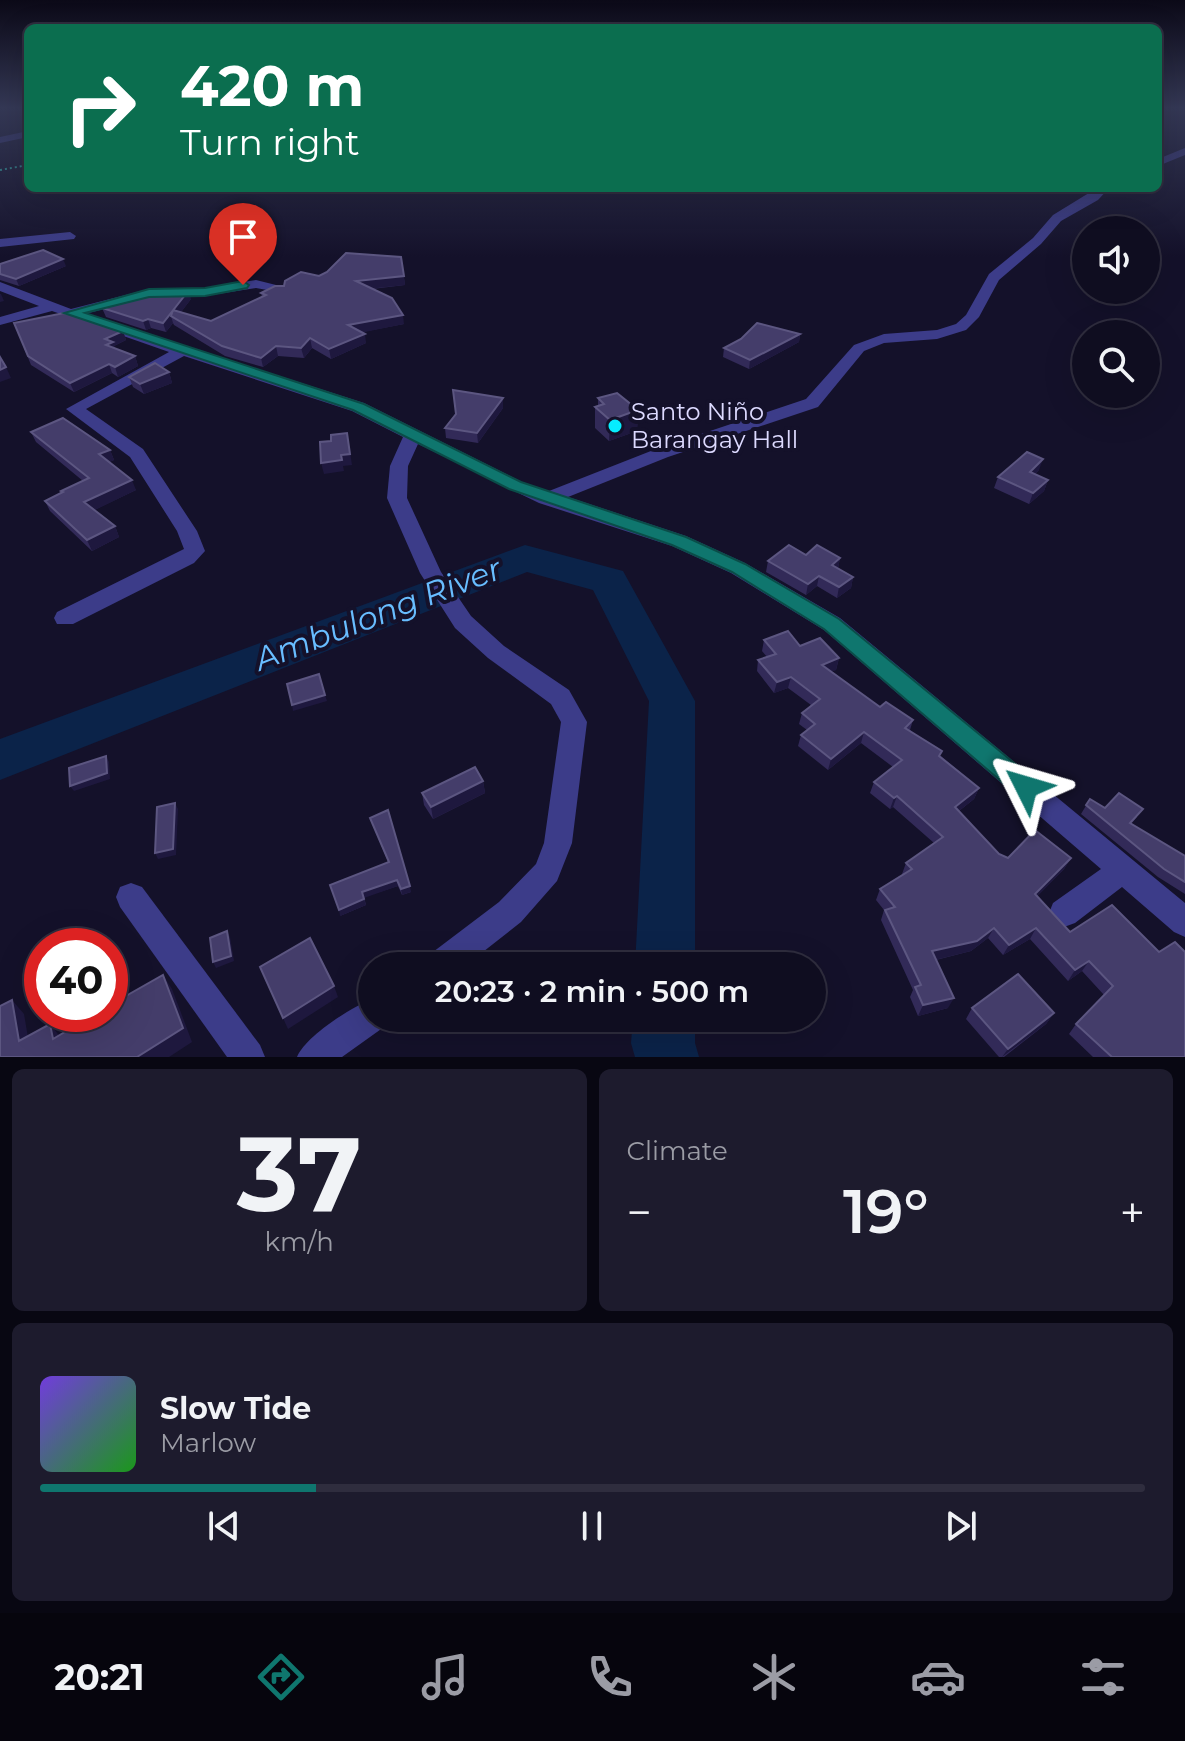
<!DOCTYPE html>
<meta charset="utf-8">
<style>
body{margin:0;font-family:Montserrat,sans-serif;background:#1d1b2d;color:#f1f3f6;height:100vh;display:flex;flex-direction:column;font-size:30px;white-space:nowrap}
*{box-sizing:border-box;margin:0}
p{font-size:26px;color:#9b9ca5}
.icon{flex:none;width:44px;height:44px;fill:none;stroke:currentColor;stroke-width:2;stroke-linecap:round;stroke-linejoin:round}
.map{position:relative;height:1057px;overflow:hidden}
.sheet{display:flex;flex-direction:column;gap:12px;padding:12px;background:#080712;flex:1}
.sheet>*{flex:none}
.banner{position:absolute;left:24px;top:24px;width:1138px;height:168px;border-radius:12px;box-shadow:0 8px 32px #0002,0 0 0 2px #2f2d3e;background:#0b6e4f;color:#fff;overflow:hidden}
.controls{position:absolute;left:1072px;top:216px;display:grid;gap:16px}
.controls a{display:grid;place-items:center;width:88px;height:88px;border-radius:50%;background:#0f0d20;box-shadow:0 8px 32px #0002,0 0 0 2px #2f2d3e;font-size:40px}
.speed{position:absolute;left:24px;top:928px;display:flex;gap:16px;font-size:40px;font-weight:700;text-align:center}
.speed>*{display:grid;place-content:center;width:104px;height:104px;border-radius:50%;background:#0f0d20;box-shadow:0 8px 32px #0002,0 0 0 2px #2f2d3e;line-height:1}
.speed .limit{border:12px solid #d22;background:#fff;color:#111}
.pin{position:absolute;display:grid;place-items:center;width:68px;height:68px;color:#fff;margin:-82px -34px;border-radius:50% 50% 50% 0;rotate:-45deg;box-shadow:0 0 8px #0007}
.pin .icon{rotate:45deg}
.me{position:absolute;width:88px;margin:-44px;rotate:310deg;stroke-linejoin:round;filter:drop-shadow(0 0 6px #0008)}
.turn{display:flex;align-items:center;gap:28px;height:168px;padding:0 24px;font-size:36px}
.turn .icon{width:104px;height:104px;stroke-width:2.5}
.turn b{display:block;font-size:56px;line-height:68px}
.big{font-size:60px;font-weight:600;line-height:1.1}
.sheet .tile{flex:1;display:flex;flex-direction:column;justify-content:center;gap:12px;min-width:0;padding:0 28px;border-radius:12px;background:#1d1b2d}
.sheet .dial{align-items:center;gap:0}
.dial b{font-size:104px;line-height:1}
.song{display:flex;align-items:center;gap:24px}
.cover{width:96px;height:96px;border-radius:12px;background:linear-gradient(135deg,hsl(260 70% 55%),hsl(120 70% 35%))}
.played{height:8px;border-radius:4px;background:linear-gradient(90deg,#0f766e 25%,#2f2d3e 25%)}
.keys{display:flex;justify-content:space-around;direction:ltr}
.heat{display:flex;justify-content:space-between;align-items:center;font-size:44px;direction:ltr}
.sheet .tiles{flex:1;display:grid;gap:12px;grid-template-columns:1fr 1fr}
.tile:last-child{grid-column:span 2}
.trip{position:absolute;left:358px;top:952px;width:468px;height:80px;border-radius:40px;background:#0f0d20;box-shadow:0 8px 32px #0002,0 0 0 2px #2f2d3e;font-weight:600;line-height:80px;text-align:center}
.tabs{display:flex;height:128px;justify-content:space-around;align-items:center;background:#06050d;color:#9b9ca5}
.tabs .icon{width:56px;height:56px}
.tabs .current{color:#0f766e}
.tabs b{font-size:36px;color:#f1f3f6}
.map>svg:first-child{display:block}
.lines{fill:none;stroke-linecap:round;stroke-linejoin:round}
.river{fill:#0b2349;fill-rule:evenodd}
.path{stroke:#30bcb0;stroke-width:2;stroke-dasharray:2 3;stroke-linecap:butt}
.minor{fill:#3c3c89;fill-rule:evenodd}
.wall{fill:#322a58}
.shaded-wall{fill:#1e183e}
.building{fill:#443d6a;stroke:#5c5681;stroke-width:2}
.route{fill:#0f766e;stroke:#0a4d48;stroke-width:2}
.poi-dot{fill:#06edff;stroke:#14112a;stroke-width:3}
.labels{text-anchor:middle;stroke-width:8;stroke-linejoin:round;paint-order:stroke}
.poi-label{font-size:24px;fill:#dddaff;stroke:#14112a;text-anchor:start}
.near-water-label{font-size:32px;font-style:italic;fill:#68bdff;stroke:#14112a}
</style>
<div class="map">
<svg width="1185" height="1057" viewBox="0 0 1185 1057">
<rect width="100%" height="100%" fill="#14112a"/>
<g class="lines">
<g class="river">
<polygon points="525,545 623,571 695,701 695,966 635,966 649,701 593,590 527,572 0,780 0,739"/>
<polygon points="633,1018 695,1018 695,1043 699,1057 635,1057 631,1043"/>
</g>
<polyline class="path" points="0,170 28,165"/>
<g class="minor">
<polygon points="28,131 28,137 0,143 0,137"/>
<polygon points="1185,148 1185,155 1158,166 1158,159"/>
<polygon points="1097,188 1109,188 1098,200 1061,221 1041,244 999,280 979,317 966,330 937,339 884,343 864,351 818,407 668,457 568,497 686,536 745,563 840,618 1185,903 1185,937 1174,932 1122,887 1075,923 1064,927 1053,923 1049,913 1053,903 1101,869 824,630 731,573 672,546 539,503 418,444 408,466 407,498 441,572 471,616 504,646 569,690 587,722 572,843 557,881 521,922 465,966 424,966 429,955 499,902 536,864 544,843 561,722 551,704 488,658 455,628 420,573 387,498 390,466 403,437 352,411 184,356 86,409 143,449 197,531 205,551 194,563 73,624 57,624 54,618 57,612 184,549 177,531 130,457 66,409 169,352 52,311 0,325 0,317 39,306 0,291 0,282 71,309 149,289 205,288 256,280 284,287 284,293 256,288 205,296 149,297 85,314 364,403 522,482 549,491 656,449 806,399 854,345 884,334 937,330 956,324 966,315 989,274 1033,238 1053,215"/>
<polygon points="70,232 76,236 74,239 0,247 0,239"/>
<polygon points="131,883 142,887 260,1045 265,1057 227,1057 120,907 116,897 120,887"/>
<path d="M372,999V1018H387L384,1027L342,1057H297C306,1036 350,1008 372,999Z"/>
</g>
</g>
<g class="wall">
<polygon points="401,257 405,285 372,289 404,324 362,332 366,343 331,359 312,348 304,358 278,356 263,367 225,356 174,325 173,323 166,332 151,328 146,330 106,317 102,308 191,299 181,312 211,321 262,297 261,293 319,276"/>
<polygon points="0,264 66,266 19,286 0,280"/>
<polygon points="14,323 123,331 126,340 114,346 115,349 135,356 138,366 118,377 112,373 74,392 31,365"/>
<polygon points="800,334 799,342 749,369 723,357 724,348 741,339"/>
<polygon points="169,372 172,383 144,394 133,387 129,377"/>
<polygon points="598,398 638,410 637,431 609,441 595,428 595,407 598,406"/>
<polygon points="503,408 478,443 446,438 445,428 455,414"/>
<polygon points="31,432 110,450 114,460 109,462 136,490 94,510 115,526 119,537 92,551 50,511 45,501 62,493 61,491 83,481 36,442"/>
<polygon points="1039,470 1035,474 1048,480 1044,491 1029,504 994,488 998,477"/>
<polygon points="806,555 840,558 838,568 853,577 851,588 837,598 817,586 806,595 766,572 768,561"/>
<polygon points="764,640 800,646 839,658 836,670 831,671 880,707 913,720 910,730 979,788 974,799 959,811 999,854 1008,858 1071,858 1064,869 1037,896 1185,1057 1093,1057 1069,1034 1076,1024 1104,995 1082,971 1068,981 1030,939 1003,955 988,938 971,951 936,960 948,1008 918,1016 910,997 913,990 881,920 884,910 876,900 880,889 903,875 902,874 906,863 934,843 893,807 890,809 870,793 874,782 893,767 861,743 828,770 798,746 801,735 807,730 799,724 802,713 811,705 788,688 774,693 757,671 758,660 767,657 762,651"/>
<polygon points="483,781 485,793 433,819 424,805 422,793"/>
<polygon points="1090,799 1105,808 1137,817 1131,824 1185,856 1185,894 1158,877 1081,814"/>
<polygon points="370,818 411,892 402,895 398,886 364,897 366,905 340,916 388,862"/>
<polygon points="972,1008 1054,1013 1046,1024 1004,1057 999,1057 966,1019"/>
</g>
<g class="shaded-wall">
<polygon points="63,259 66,266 19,286 16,279"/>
<polygon points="404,276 405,285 358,290 356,281"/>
<polygon points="189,290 191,299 176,319 171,316 173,323 166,332 163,323"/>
<polygon points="0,294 1,294 4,301 0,302"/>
<polygon points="403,315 404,324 350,335 348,325"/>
<polygon points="148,319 151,328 146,330 143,321"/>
<polygon points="123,331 126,340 114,346 116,352 109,355 105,339"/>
<polygon points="365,334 366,343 331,359 329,349"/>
<polygon points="800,334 799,342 749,369 750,360"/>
<polygon points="310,338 312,348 304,358 301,348"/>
<polygon points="276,346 278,356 263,367 261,358"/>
<polygon points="135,356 138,366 118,377 115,367"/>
<polygon points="109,364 112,373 74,392 70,383"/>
<polygon points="6,367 11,378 0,382 0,370"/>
<polygon points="169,372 172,383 144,394 140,384"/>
<polygon points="503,398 503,408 478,443 477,433"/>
<polygon points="638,410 637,431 609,441 610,420"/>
<polygon points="347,433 352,465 343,466 344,471 324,474 321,463 341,455"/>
<polygon points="110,450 114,460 103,465 99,454"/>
<polygon points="1043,459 1039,470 1026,483 1030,472"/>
<polygon points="132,480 136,490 89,513 84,502"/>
<polygon points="1048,480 1044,491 1029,504 1033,493"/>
<polygon points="115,526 119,537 92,551 87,540"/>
<polygon points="840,558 838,569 832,565"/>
<polygon points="819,576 817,586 806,595 808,584"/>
<polygon points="853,577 851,588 837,598 839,587"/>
<polygon points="839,658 836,670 819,676 822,665"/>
<polygon points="791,677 788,688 774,693 777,682"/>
<polygon points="325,695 327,701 293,711 292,705"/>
<polygon points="864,732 861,743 828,770 831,759"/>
<polygon points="106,756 109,762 110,779 74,791 70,786"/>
<polygon points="483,781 485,793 433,819 431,807"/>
<polygon points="979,788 974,799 950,818 955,807"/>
<polygon points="897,796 893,807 890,809 894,798"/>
<polygon points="175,803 178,809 176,855 158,859 155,853"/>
<polygon points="1071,858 1064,869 1029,905 1035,894"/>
<polygon points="397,880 398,886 364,898 362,892"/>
<polygon points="410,886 411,892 402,895 401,889"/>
<polygon points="364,899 366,905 340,916 339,910"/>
<polygon points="994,928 988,938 971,951 927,962 932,951"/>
<polygon points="1036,928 1030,939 1003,955 1009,945"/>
<polygon points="227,931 230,937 234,961 216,968 213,962"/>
<polygon points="1089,961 1082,971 1068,981 1075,970"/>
<polygon points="163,975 172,989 192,1042 169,1057 137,1057"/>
<polygon points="334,986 338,997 288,1029 283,1018"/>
<polygon points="954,998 948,1008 918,1016 923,1005"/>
<polygon points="12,1000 24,1014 31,1055 19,1041"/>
<polygon points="1054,1013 1046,1024 1002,1057 1008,1049"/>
<polygon points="50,1024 61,1038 53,1039"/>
</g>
<g class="building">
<polygon points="43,250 63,259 16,279 0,274 0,264"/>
<polygon points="346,253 401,257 404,276 356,281 392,298 403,315 348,325 365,334 329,349 310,338 301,348 276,346 261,358 222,346 171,316 173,310 211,321 266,295 261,293 275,286 284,286 285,281 301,272 319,276 327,272"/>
<polygon points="189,290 163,323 148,319 143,321 102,308 147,291"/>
<polygon points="64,313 83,317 123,331 105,339 113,342 106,345 135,356 115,367 109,364 70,383 28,356 14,323"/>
<polygon points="757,323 800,334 750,360 724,348 741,339"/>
<polygon points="0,357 6,367 0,370"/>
<polygon points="155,363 169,372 140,384 129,377"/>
<polygon points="453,390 503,398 477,433 445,428 456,414"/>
<polygon points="617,393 638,410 610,420 595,407 604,404 598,398"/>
<polygon points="63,418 110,450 99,454 132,480 84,502 115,526 87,540 45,501 63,492 61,491 89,478 31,432"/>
<polygon points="347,433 350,454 341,455 342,460 321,463 320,442 331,441 331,435"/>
<polygon points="1027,452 1043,459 1030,472 1048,480 1033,493 998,477"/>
<polygon points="789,545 806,555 817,545 840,558 832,565 853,577 839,587 819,576 808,584 768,561"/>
<polygon points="788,631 800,646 820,638 839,658 822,665 880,707 886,702 913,720 905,728 942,751 939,756 979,788 955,807 999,854 1008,858 1035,830 1071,858 1035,894 1070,932 1112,905 1159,952 1175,942 1185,952 1185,1057 1112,1057 1076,1024 1113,986 1089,961 1075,970 1036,928 1009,945 994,928 977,941 932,951 954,998 923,1005 915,987 921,985 885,910 895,907 880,889 912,869 906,863 943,837 897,796 894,798 874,782 902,760 864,732 831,759 801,735 815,724 802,713 820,699 791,677 777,682 758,660 776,654 764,640"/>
<polygon points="319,674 325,695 292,705 287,684"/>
<polygon points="106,756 107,773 70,786 69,768"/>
<polygon points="475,767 483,781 431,807 422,793"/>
<polygon points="1119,793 1143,809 1130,823 1185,856 1185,882 1164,869 1086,805 1090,799 1105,808"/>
<polygon points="175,803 173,849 155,853 157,807"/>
<polygon points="388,810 410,886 401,889 397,880 362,892 364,899 339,910 330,885 389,862 370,818"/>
<polygon points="227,931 231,956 213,962 210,938"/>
<polygon points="310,938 334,986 283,1018 260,967"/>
<polygon points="1018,974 1054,1013 1008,1049 972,1008"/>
<polygon points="163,975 183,1028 137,1057 0,1057 0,1006 12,1000 19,1041 50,1024 53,1039 95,1014 110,1014 110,1005"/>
</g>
<linearGradient id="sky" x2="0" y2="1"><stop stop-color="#0b0917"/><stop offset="0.42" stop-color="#343855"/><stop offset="1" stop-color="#343855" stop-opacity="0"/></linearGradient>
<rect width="1185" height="257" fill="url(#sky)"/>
<polygon class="route" points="243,281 249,285 247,288 205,296 149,297 85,313 364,404 521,482 686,537 745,564 839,619 1035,780 1038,787 1035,795 1026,798 1017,795 824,629 732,572 672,545 509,489 353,410 64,313 149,289 205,288"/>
<circle class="poi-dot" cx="615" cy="426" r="8"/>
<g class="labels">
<g class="poi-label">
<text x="631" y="420">Santo Niño<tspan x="631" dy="28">Barangay Hall</tspan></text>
</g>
<g class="near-water-label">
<text transform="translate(378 614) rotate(-21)" y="11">Ambulong River</text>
</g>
</g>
</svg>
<div class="controls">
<a><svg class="icon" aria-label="sound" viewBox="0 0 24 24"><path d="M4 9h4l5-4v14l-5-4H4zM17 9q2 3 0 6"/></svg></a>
<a><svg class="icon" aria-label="search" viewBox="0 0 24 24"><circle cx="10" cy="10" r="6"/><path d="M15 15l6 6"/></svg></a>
</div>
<div class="speed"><div class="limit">40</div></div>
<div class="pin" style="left:243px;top:285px;background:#d93025"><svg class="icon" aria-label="arrive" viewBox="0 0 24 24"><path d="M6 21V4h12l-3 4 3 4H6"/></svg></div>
<svg class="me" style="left:1026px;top:787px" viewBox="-20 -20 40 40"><path d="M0-17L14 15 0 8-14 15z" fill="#0f766e" stroke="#fff" stroke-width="4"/></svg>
<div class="trip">20:23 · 2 min · 500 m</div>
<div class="banner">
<div class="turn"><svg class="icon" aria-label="right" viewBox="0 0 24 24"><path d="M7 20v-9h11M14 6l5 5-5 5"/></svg><div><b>420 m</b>Turn right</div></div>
</div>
</div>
<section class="sheet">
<div class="tiles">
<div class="tile dial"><b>37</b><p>km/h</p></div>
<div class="tile"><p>Climate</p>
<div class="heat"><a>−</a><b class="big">19°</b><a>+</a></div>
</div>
<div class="tile">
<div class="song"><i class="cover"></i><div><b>Slow Tide</b><p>Marlow</p></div></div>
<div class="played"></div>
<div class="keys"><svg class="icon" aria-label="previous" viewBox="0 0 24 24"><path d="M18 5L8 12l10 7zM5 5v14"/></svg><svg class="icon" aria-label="pause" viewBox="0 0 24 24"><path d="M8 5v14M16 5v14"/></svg><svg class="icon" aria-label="next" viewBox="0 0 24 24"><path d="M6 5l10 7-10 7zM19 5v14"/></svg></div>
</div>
</div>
</section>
<nav class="tabs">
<b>20:21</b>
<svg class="icon current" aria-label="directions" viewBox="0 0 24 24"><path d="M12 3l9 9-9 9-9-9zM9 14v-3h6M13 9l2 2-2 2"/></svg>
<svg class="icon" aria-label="music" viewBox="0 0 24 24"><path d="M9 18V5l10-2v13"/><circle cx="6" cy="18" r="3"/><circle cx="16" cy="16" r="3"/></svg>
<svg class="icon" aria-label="phone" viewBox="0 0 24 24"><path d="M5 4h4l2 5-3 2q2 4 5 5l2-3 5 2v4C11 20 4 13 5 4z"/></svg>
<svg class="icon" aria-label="climate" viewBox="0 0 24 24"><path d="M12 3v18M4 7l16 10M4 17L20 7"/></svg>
<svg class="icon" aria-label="car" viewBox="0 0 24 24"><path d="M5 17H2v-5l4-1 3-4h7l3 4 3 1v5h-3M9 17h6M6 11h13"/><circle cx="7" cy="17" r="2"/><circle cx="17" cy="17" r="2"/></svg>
<svg class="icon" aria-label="filters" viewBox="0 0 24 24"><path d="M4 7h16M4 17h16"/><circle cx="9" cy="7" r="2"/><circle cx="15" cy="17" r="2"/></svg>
</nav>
